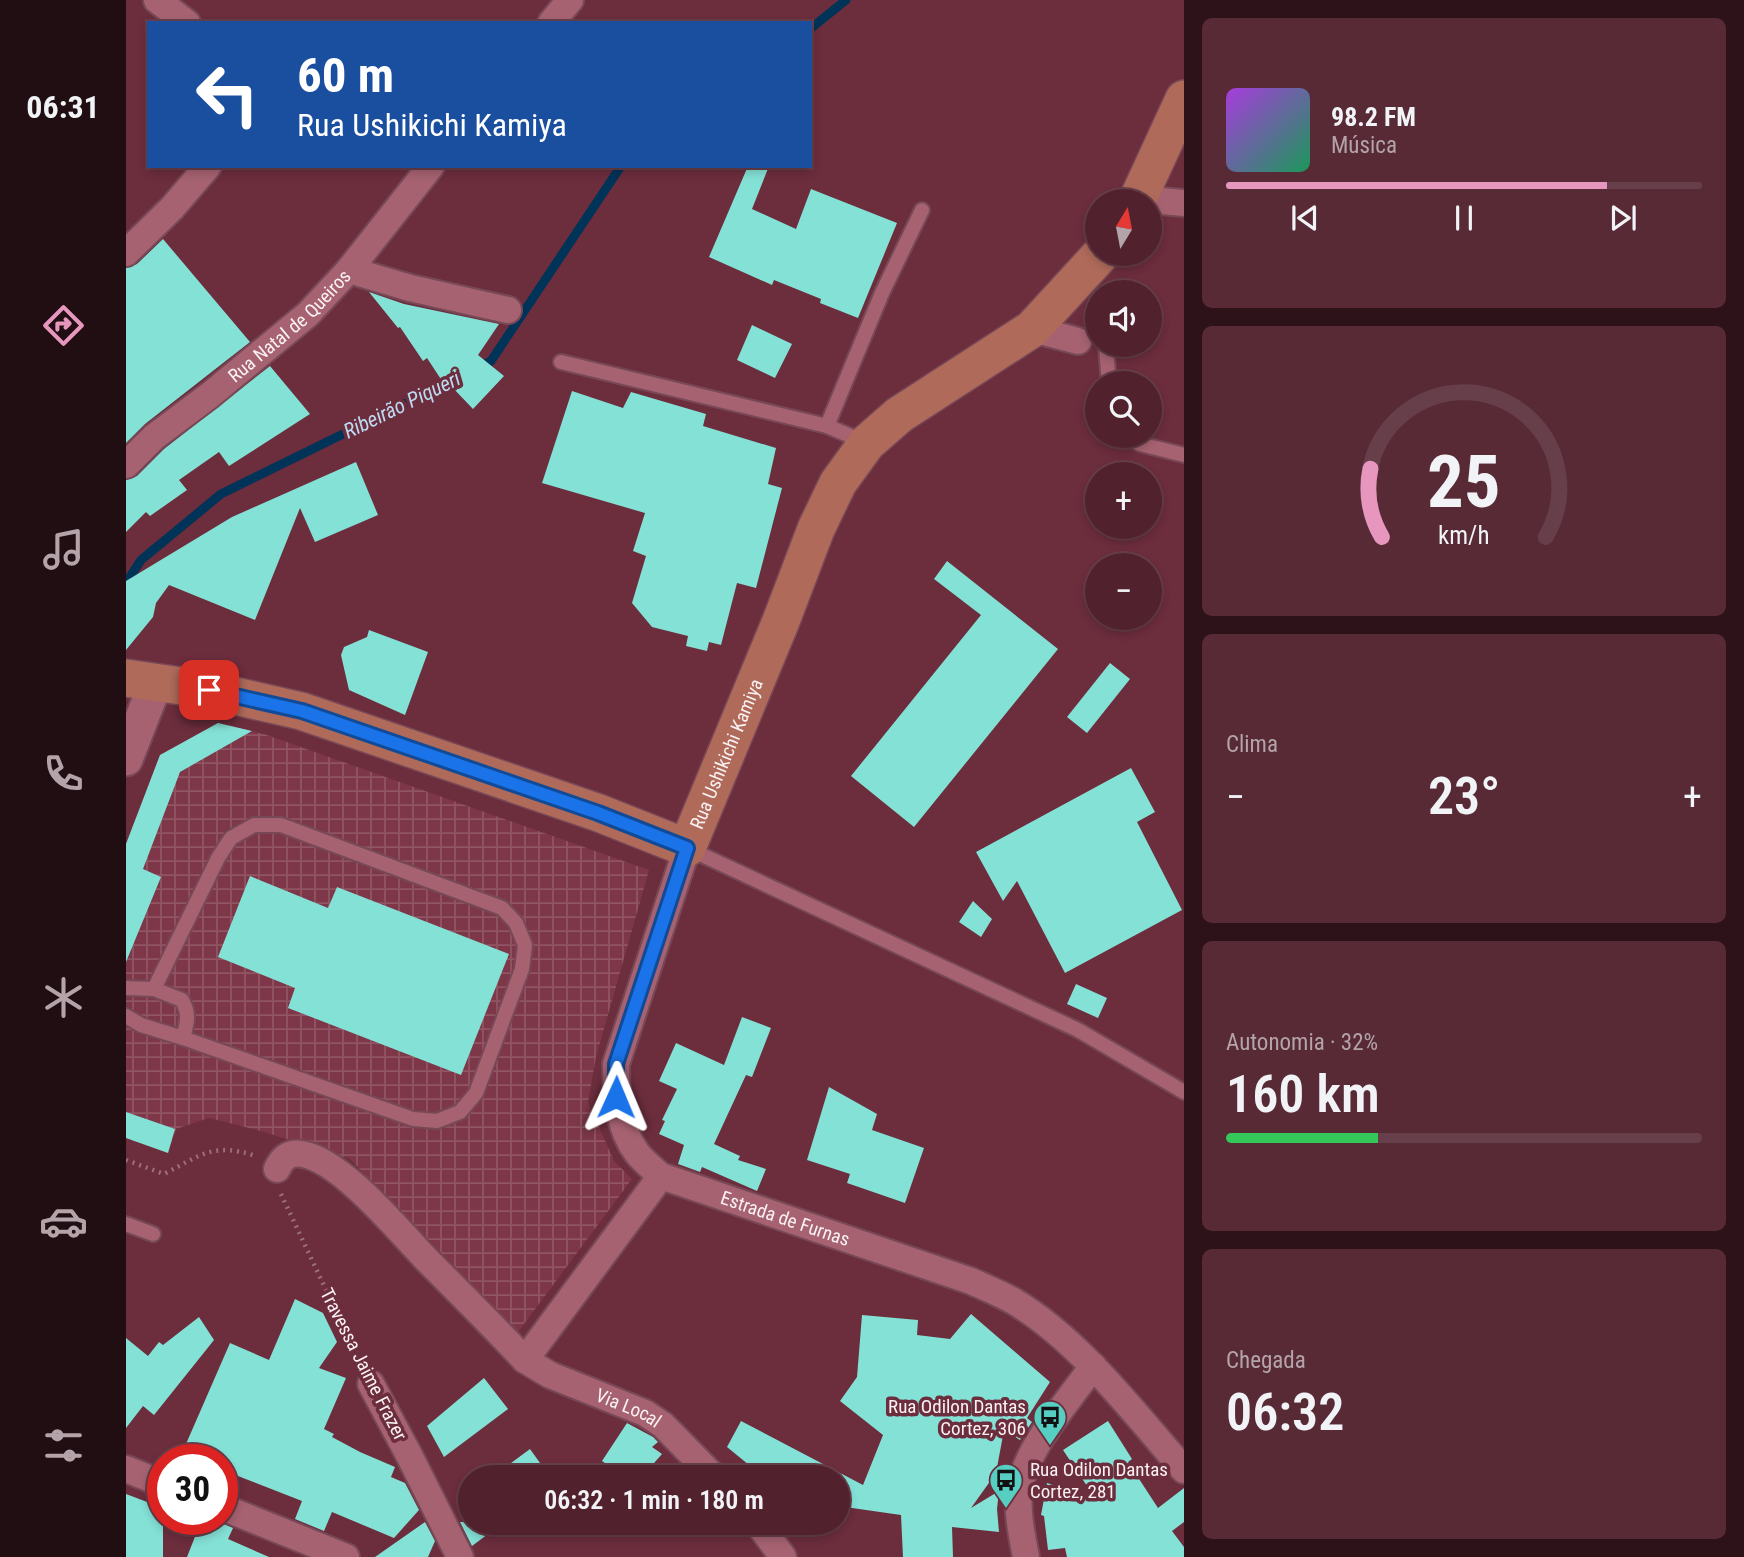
<!DOCTYPE html>
<html lang="pt">
<meta charset="utf-8">
<style>
body{margin:0;font-family:"Roboto Condensed",sans-serif;background:#572a36;color:#f1f3f6;height:100vh;display:flex;flex-direction:column;font-size:26px;white-space:nowrap}
*{box-sizing:border-box;margin:0}
p{font-size:23px;color:#b4a4aa}
.icon{flex:none;width:38px;height:38px;fill:none;stroke:currentColor;stroke-width:2;stroke-linecap:round;stroke-linejoin:round}
.map{position:relative;flex:1;overflow:hidden}
.panel{display:flex;flex-direction:column;gap:18px;padding:18px;background:#2d1319;width:560px}
.panel>*{flex:none}
.banner{position:absolute;left:21px;top:21px;width:665px;height:147px;border-radius:0px;box-shadow:0 4px 10px #0003,0 0 0 2px #673f4a;background:#1a4fa0;color:#fff;overflow:hidden}
.needle{width:46px;rotate:10deg}
.tools{position:absolute;left:959px;top:189px;display:grid;gap:14px}
.tools a{display:grid;place-items:center;width:77px;height:77px;border-radius:50%;background:#51222e;box-shadow:0 4px 10px #0003,0 0 0 2px #673f4a;font-size:35px}
.speed{position:absolute;left:21px;top:1444px;display:flex;gap:14px;font-size:35px;font-weight:700;text-align:center}
.speed>*{display:grid;place-content:center;width:91px;height:91px;border-radius:50%;background:#51222e;box-shadow:0 4px 10px #0003,0 0 0 2px #673f4a;line-height:1}
.speed .limit{border:10px solid #d22;background:#fff;color:#111}
.pin{position:absolute;display:grid;place-items:center;width:60px;height:60px;color:#fff;margin:-30px;border-radius:14px;box-shadow:0 4px 10px #0006}
.me{position:absolute;width:77px;margin:-38px;rotate:1deg;stroke-linejoin:round;filter:drop-shadow(0 0 5px #0008)}
.turn{display:flex;align-items:center;gap:24px;height:147px;padding:0 35px;font-size:32px}
.turn .icon{width:91px;height:91px;stroke-width:2.5}
.turn b{display:block;font-size:49px;line-height:60px}
.big{font-size:52px;font-weight:600;line-height:1.1}
.panel .card{flex:1;display:flex;flex-direction:column;justify-content:center;gap:10px;min-width:0;padding:0 24px;border-radius:10px;background:#572a36}
.panel .dial{align-items:center;gap:0}
.dial svg{height:182px;overflow:visible;fill:none;stroke:#673f4a;stroke-width:7;stroke-linecap:round;text-anchor:middle}
.dial text{fill:#f1f3f6;stroke:none}
.song{display:flex;align-items:center;gap:21px}
.cover{width:84px;height:84px;border-radius:10px;background:linear-gradient(135deg,hsl(280 70% 55%),hsl(150 70% 35%))}
.played{height:7px;border-radius:4px;background:linear-gradient(90deg,#e797bd 80%,#673f4a 80%)}
.keys{display:flex;justify-content:space-around;direction:ltr}
.heat{display:flex;justify-content:space-between;align-items:center;font-size:38px;direction:ltr}
.charge{height:10px;border-radius:5px;background:linear-gradient(90deg,#34c759 32%,#673f4a 0)}
.trip{position:absolute;left:332px;top:1465px;width:392px;height:70px;border-radius:35px;background:#51222e;box-shadow:0 4px 10px #0003,0 0 0 2px #673f4a;font-weight:600;line-height:70px;text-align:center}
main{display:flex;flex:1;min-height:0}
.menu{display:flex;flex-direction:column;width:126px;justify-content:space-around;align-items:center;background:#200e12;color:#b4a4aa}
.menu .icon{width:49px;height:49px}
.menu .selected{color:#e797bd}
.menu b{font-size:32px;color:#f1f3f6}
.map>svg:first-child{display:block}
.industrial{fill:url(#industrial-grid)}
.lines{fill:none;stroke-linecap:round;stroke-linejoin:round}
.stream{stroke:#003358;stroke-width:9}
.building{fill:#84e1d6}
.service-casing{stroke:#774856;stroke-width:18}
.minor-casing{stroke:#774856;stroke-width:30}
.tertiary-casing{stroke:#774856;stroke-width:37}
.secondary-casing{stroke:#774856;stroke-width:40}
.path{stroke:#9b6f7a;stroke-width:4.5;stroke-dasharray:2 5;stroke-linecap:butt}
.service{stroke:#a66271;stroke-width:14}
.minor{stroke:#a66271;stroke-width:26}
.tertiary{stroke:#a66271;stroke-width:33}
.secondary{stroke:#af6a5a;stroke-width:37}
.route-casing{stroke:#114b97;stroke-width:18}
.route{stroke:#1a73e8;stroke-width:12}
.labels{text-anchor:middle;stroke-width:7;stroke-linejoin:round;paint-order:stroke}
.street-label{font-size:19px;fill:#f9f1f3;stroke:#6c2d3d}
.poi-label{font-size:19px;fill:#f9f1f3;stroke:#6c2d3d;text-anchor:end}
.water-label{font-size:21px;font-style:italic;fill:#bed9f2;stroke:#6c2d3d}
</style>
<main>
<nav class="menu">
<b>06:31</b>
<svg class="icon selected" aria-label="directions" viewBox="0 0 24 24"><path d="M12 3l9 9-9 9-9-9zM9 14v-3h6M13 9l2 2-2 2"/></svg>
<svg class="icon" aria-label="music" viewBox="0 0 24 24"><path d="M9 18V5l10-2v13"/><circle cx="6" cy="18" r="3"/><circle cx="16" cy="16" r="3"/></svg>
<svg class="icon" aria-label="phone" viewBox="0 0 24 24"><path d="M5 4h4l2 5-3 2q2 4 5 5l2-3 5 2v4C11 20 4 13 5 4z"/></svg>
<svg class="icon" aria-label="climate" viewBox="0 0 24 24"><path d="M12 3v18M4 7l16 10M4 17L20 7"/></svg>
<svg class="icon" aria-label="car" viewBox="0 0 24 24"><path d="M5 17H2v-5l4-1 3-4h7l3 4 3 1v5h-3M9 17h6M6 11h13"/><circle cx="7" cy="17" r="2"/><circle cx="17" cy="17" r="2"/></svg>
<svg class="icon" aria-label="filters" viewBox="0 0 24 24"><path d="M4 7h16M4 17h16"/><circle cx="9" cy="7" r="2"/><circle cx="15" cy="17" r="2"/></svg>
</nav>
<div class="map">
<svg width="1058" height="1557" viewBox="0 0 1058 1557">
<defs>
<pattern id="industrial-grid" width="8" height="8" patternUnits="userSpaceOnUse" patternTransform="scale(1.75)"><rect width="8" height="8" fill="#7d3748"/><path d="M0 4h8M4 0v8" fill="none" stroke="#905463"/></pattern>
</defs>
<rect width="100%" height="100%" fill="#6c2d3d"/>
<polygon class="industrial" points="92,723 138,734 523,870 470,1057 462,1102 488,1161 506,1179 392,1332 224,1159 135,1131 83,1118 50,1129 42,1153 0,1138 0,844 34,755"/>
<g class="lines">
<g class="stream">
<polyline points="684,29 720,0"/>
<polyline points="351,368 365,361 495,166"/>
<polyline points="0,583 15,560 95,494 329,379"/>
</g>
</g>
<g class="building">
<polygon points="622,166 643,166 626,209 670,229 685,189 771,223 732,318 694,303 695,299 648,280 646,285 583,257"/>
<polygon points="37,239 124,342 19,424 0,443 0,268 11,264"/>
<polygon points="243,292 278,304 373,324 352,355 378,376 347,409 326,387 322,390 301,358 297,361 274,327 272,328"/>
<polygon points="626,325 666,344 649,378 611,360"/>
<polygon points="144,366 184,414 103,466 93,452 53,480 61,490 24,516 20,512 0,532 0,480 11,476 38,449"/>
<polygon points="446,391 497,408 505,392 580,414 577,426 650,448 642,484 656,488 630,588 611,583 595,645 583,642 581,651 560,646 562,636 526,627 506,603 520,556 507,551 519,513 416,483"/>
<polygon points="230,462 252,515 189,542 174,508 129,620 43,585 30,603 27,617 0,650 0,581 106,517"/>
<polygon points="821,561 932,649 788,827 725,776 855,615 808,579"/>
<polygon points="243,630 302,652 279,715 223,690 215,655 218,647 241,637"/>
<polygon points="984,663 1004,679 961,733 941,717"/>
<polygon points="92,723 126,731 54,772 17,869 35,877 0,962 0,844 34,755"/>
<polygon points="1005,768 1029,812 1011,822 1056,910 939,973 891,881 877,901 850,852"/>
<polygon points="124,876 202,908 211,887 383,954 335,1075 162,1008 169,988 92,957"/>
<polygon points="847,901 866,919 855,937 833,922"/>
<polygon points="950,984 981,998 972,1018 941,1004"/>
<polygon points="616,1017 645,1028 626,1077 620,1075 588,1144 614,1156 612,1160 640,1169 631,1191 576,1167 574,1172 552,1164 558,1145 533,1134 539,1121 536,1120 551,1089 533,1081 550,1043 598,1065"/>
<polygon points="703,1087 751,1114 746,1130 798,1148 779,1203 721,1183 724,1174 681,1160"/>
<polygon points="0,1112 49,1129 42,1153 0,1138"/>
<polygon points="169,1299 197,1313 211,1342 193,1368 220,1378 198,1429 208,1434 206,1437 234,1452 269,1467 265,1477 279,1483 293,1510 268,1538 206,1512 198,1531 169,1519 176,1501 99,1471 104,1460 53,1460 104,1343 143,1360"/>
<polygon points="845,1314 924,1382 901,1418 906,1422 894,1440 878,1430 870,1473 845,1508 873,1491 871,1509 873,1532 826,1527 827,1557 777,1557 775,1515 712,1506 712,1477 636,1477 622,1467 623,1465 601,1447 615,1421 737,1485 757,1435 714,1401 731,1377 736,1315 792,1320 791,1335 824,1339"/>
<polygon points="73,1317 88,1340 28,1415 17,1406 0,1428 0,1338 22,1356 33,1342 37,1345"/>
<polygon points="358,1378 382,1409 318,1457 301,1426"/>
<polygon points="982,1421 1006,1459 1002,1462 1032,1508 1058,1488 1058,1522 1046,1531 1058,1547 1058,1557 941,1557 939,1548 922,1550 918,1516 915,1515 921,1483 969,1498 937,1450"/>
<polygon points="501,1423 527,1437 532,1442 526,1447 536,1454 521,1471 518,1469 509,1477 499,1477 476,1461"/>
<polygon points="404,1449 424,1477 366,1477"/>
<polygon points="0,1494 37,1508 37,1557 0,1557"/>
<polygon points="76,1519 86,1519 107,1528 102,1539 143,1557 61,1557"/>
<polygon points="299,1522 309,1541 302,1557 249,1557"/>
<polygon points="334,1522 378,1522 346,1546"/>
</g>
<g class="lines">
<defs>
<g id="service">
<polyline points="980,348 983,383"/>
<polyline points="435,362 701,426 741,443"/>
<polyline points="701,426 756,293 796,210"/>
<polyline points="1000,436 1014,444 1058,455"/>
<polyline points="561,848 952,1030 1058,1092"/>
<path d="M0,988L28,989L56,1000C64,1014 61,1023 57,1038L15,1025L0,1016"/>
<polyline points="28,989 92,858 105,838 128,825 155,825 376,908 390,923 399,945 396,969 350,1093 334,1112 311,1121 287,1119 57,1038"/>
<polyline points="0,1224 27,1234"/>
</g>
<g id="minor">
<polyline points="31,0 61,23"/>
<polyline points="425,23 444,0"/>
<polyline points="1013,199 1058,203"/>
<polyline points="0,253 46,208 82,166"/>
<polyline points="223,270 284,288 382,310"/>
<polyline points="906,329 952,341"/>
<path id="s1" d="M0,465L28,437L84,395L182,314L223,270L305,166"/>
<path id="s2" d="M561,848L490,1064C490,1094 492,1128 511,1153C517,1161 527,1169 535,1176L845,1281C860,1288 876,1294 889,1302C953,1340 1010,1415 1058,1470"/>
<path id="s3" d="M151,1169C156,1158 163,1152 176,1154C215,1160 273,1231 301,1260C334,1293 367,1326 399,1360L424,1375L519,1413L537,1425L588,1477"/>
<polyline points="399,1360 535,1176"/>
<polyline points="245,1384 283,1455 334,1557"/>
<polyline points="0,1469 37,1484"/>
<polyline points="96,1507 220,1557"/>
<polyline points="631,1522 657,1557"/>
<path d="M900,1557C896,1536 891,1513 893,1492C899,1448 942,1402 967,1366"/>
</g>
<polyline id="tertiary" points="0,759 30,682"/>
<g id="secondary">
<polyline points="1011,201 1058,99"/>
<path id="s4" d="M0,678L83,690L175,711L473,813L561,848L655,621L690,529L712,483L741,443L773,415L906,329L975,254"/>
</g>
</defs>
<use href="#service" class="service-casing"/>
<use href="#minor" class="minor-casing"/>
<use href="#tertiary" class="tertiary-casing"/>
<use href="#secondary" class="secondary-casing"/>
<g class="path">
<path d="M0,1160L38,1174C75,1155 87,1142 130,1156"/>
<polyline points="155,1194 233,1360"/>
</g>
<use href="#service" class="service"/>
<use href="#minor" class="minor"/>
<use href="#tertiary" class="tertiary"/>
<use href="#secondary" class="secondary"/>
</g>
<g class="lines">
<defs>
<polyline id="route" points="83,690 176,711 472,813 561,848 490,1064 490,1097"/>
</defs>
<use href="#route" class="route-casing"/>
<use href="#route" class="route"/>
</g>
<defs>
<symbol id="bus-pin" viewBox="-11 -11 22 30"><path d="M0 17L-7.5 6A9.5 9.5 0 1 1 7.5 6Z" fill="#57cec2" stroke="#6c2d3d"/><path d="M-5-6H5V4H4V6H2V4H-2V6H-4V4H-5ZM-3.5-4V0h7V-4ZM-3.5 1.2v1.5H-2V1.2ZM2 1.2v1.5H3.5V1.2Z" fill="#111"/></symbol>
</defs>
<g fill-rule="evenodd">
<use href="#bus-pin" x="905" y="1398" width="38" height="52"/>
<use href="#bus-pin" x="861" y="1461" width="38" height="52"/>
</g>
<g class="labels">
<g class="street-label">
<text dy="7" stroke="none"><textPath href="#s1" startOffset="215">Rua Natal de Queiros</textPath></text>
<text dy="7" stroke="none"><textPath href="#s4" startOffset="690">Rua Ushikichi Kamiya</textPath></text>
<text dy="7" stroke="none"><textPath href="#s2" startOffset="485">Estrada de Furnas</textPath></text>
<text transform="translate(238 1364) rotate(63)" y="7">Travessa Jaime Frazer</text>
<text dy="7" stroke="none"><textPath href="#s3" startOffset="452">Via Local</textPath></text>
</g>
<g class="poi-label">
<text x="900" y="1413">Rua Odilon Dantas<tspan x="900" dy="22">Cortez, 306</tspan></text>
<text x="904" y="1476" text-anchor="start">Rua Odilon Dantas<tspan x="904" dy="22">Cortez, 281</tspan></text>
</g>
<g class="water-label">
<text transform="translate(276 405) rotate(-26)" y="7">Ribeirão Piqueri</text>
</g>
</g>
</svg>
<div class="tools">
<a><svg class="needle" viewBox="-14 -14 28 28"><path d="M0-13l5 13h-10z" fill="#e53935"/><path d="M0 13l5-13h-10z" fill="#b4a4aa"/></svg></a>
<a><svg class="icon" aria-label="sound" viewBox="0 0 24 24"><path d="M4 9h4l5-4v14l-5-4H4zM17 9q2 3 0 6"/></svg></a>
<a><svg class="icon" aria-label="search" viewBox="0 0 24 24"><circle cx="10" cy="10" r="6"/><path d="M15 15l6 6"/></svg></a>
<a>+</a>
<a>−</a>
</div>
<div class="speed"><div class="limit">30</div></div>
<div class="pin" style="left:83px;top:690px;background:#d93025"><svg class="icon" aria-label="arrive" viewBox="0 0 24 24"><path d="M6 21V4h12l-3 4 3 4H6"/></svg></div>
<svg class="me" style="left:490px;top:1097px" viewBox="-20 -20 40 40"><path d="M0-17L14 15 0 8-14 15z" fill="#1a73e8" stroke="#fff" stroke-width="4"/></svg>
<div class="trip">06:32 · 1 min · 180 m</div>
<div class="banner">
<div class="turn"><svg class="icon" aria-label="left" viewBox="0 0 24 24"><path d="M17 20v-9H6M10 6l-5 5 5 5"/></svg><div><b>60 m</b>Rua Ushikichi Kamiya</div></div>
</div>
</div>
<section class="panel">
<div class="card">
<div class="song"><i class="cover"></i><div><b>98.2 FM</b><p>Música</p></div></div>
<div class="played"></div>
<div class="keys"><svg class="icon" aria-label="previous" viewBox="0 0 24 24"><path d="M18 5L8 12l10 7zM5 5v14"/></svg><svg class="icon" aria-label="pause" viewBox="0 0 24 24"><path d="M8 5v14M16 5v14"/></svg><svg class="icon" aria-label="next" viewBox="0 0 24 24"><path d="M6 5l10 7-10 7zM19 5v14"/></svg></div>
</div>
<div class="card dial"><svg viewBox="0 0 100 80">
<path d="M14 69A42 42 0 1 1 86 69"/>
<path d="M14 69A42 42 0 0 1 9 39" stroke="#e797bd"/>
<text x="50" y="56" font-size="32" font-weight="700">25</text>
<text x="50" y="72" font-size="11">km/h</text>
</svg></div>
<div class="card"><p>Clima</p>
<div class="heat"><a>−</a><b class="big">23°</b><a>+</a></div>
</div>
<div class="card"><p>Autonomia · 32%</p><b class="big">160 km</b><div class="charge"></div></div>
<div class="card"><p>Chegada</p><b class="big">06:32</b></div>
</section>
</main>
